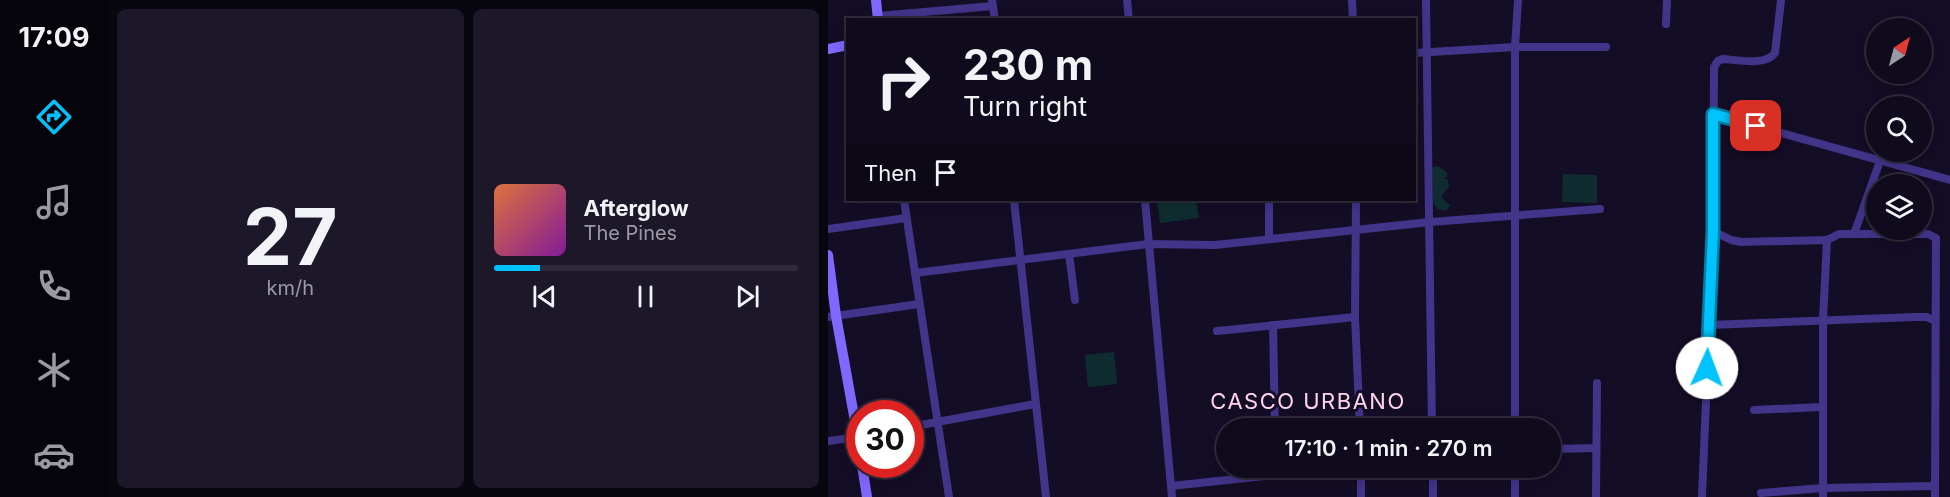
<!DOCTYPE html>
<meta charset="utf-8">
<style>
body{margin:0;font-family:Inter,sans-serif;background:#1d1829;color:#f1f3f6;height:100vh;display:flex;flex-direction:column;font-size:22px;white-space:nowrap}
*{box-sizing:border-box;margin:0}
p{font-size:20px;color:#9b9aa3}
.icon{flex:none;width:33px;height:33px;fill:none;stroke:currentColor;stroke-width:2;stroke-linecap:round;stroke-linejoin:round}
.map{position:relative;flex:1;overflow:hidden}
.drawer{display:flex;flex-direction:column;gap:9px;padding:9px;background:#08060f;width:720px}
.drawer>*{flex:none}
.banner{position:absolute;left:18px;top:18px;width:570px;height:183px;border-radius:0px;box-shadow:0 3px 15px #0003,0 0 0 2px #2f2b3b;background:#0f0a1c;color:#f1f3f6;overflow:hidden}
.needle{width:39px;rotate:36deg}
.controls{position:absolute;left:1038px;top:18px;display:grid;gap:12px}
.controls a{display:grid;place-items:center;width:66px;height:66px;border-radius:50%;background:#0f0a1c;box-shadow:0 3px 15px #0003,0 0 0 2px #2f2b3b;font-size:30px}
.speed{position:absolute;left:18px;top:400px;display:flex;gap:12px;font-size:30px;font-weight:700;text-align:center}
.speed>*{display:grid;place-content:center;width:78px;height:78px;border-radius:50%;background:#0f0a1c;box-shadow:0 3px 15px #0003,0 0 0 2px #2f2b3b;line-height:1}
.speed .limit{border:9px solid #d22;background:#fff;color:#111}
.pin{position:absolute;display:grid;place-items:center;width:51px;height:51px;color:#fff;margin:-26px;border-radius:12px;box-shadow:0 3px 9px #0006}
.me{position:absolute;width:66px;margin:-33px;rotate:2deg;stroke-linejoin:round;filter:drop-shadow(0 0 4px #0008)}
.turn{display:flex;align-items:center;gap:21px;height:126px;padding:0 18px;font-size:27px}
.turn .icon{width:78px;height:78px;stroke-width:2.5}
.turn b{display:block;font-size:42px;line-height:51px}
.then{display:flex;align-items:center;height:57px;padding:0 18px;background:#0003;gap:12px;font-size:22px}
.drawer .tile{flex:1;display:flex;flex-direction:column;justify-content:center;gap:9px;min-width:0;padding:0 21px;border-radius:9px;background:#1d1829}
.drawer .dial{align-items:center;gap:0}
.dial b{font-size:78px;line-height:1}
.song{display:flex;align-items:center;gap:18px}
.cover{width:72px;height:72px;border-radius:9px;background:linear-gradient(135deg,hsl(20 70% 55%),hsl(290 70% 35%))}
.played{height:6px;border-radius:3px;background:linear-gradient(90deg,#00c2fc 15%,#2f2b3b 15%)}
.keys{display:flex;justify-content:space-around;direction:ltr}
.drawer .tiles{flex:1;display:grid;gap:9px;grid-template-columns:repeat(2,1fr)}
.trip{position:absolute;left:388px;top:418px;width:345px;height:60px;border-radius:30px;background:#0f0a1c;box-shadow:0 3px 15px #0003,0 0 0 2px #2f2b3b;font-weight:600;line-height:60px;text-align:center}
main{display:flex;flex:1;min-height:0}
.tab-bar{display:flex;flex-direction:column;width:108px;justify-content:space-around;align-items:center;background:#06040b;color:#9b9aa3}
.tab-bar .icon{width:42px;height:42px}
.tab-bar .current{color:#00c2fc}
.tab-bar b{font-size:27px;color:#f1f3f6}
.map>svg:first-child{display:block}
.green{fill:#0f2d30}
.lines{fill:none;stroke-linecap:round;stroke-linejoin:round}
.street{stroke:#423489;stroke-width:8}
.secondary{stroke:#8068ff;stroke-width:10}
.route-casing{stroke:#007ea4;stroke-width:15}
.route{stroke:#00c2fc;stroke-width:10}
.labels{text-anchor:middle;stroke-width:6;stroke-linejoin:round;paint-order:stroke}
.neighbourhood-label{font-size:22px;letter-spacing:1.5px;fill:#ffd3e9;stroke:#140d26}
</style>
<main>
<nav class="tab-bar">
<b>17:09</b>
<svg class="icon current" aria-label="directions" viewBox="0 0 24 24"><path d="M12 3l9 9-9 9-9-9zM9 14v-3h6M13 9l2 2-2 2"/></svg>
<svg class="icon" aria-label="music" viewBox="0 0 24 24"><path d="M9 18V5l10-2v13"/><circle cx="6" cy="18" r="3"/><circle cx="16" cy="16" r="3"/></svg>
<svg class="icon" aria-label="phone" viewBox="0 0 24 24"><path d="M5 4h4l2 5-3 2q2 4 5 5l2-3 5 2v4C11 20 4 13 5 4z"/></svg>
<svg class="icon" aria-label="climate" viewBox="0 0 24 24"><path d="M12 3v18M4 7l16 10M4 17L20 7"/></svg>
<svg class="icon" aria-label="car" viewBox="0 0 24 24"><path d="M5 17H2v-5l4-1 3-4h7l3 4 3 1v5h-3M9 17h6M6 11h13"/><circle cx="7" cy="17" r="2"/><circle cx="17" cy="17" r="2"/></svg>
</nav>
<section class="drawer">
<div class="tiles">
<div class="tile dial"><b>27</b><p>km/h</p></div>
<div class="tile">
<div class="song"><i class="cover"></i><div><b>Afterglow</b><p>The Pines</p></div></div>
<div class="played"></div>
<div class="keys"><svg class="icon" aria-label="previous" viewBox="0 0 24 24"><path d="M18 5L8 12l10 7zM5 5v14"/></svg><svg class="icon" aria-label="pause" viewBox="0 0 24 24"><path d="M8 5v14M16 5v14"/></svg><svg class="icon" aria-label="next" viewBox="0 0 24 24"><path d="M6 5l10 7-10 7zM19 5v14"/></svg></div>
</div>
</div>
</section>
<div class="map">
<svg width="1122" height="497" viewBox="0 0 1122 497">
<rect width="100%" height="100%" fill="#140d26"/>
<g class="green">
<path d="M608,166L612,167L619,173V177L616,178L620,180L621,187L613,197L622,205L618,211L610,209L604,202C607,190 604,180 604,168Z"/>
<polygon points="735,174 769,175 769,203 734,202"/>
<polygon points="329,200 368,200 371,218 332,223"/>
<polygon points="286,352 289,384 260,387 257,355"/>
</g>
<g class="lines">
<g class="street">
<polyline points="164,0 167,20"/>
<polyline points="299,0 301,20"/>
<polyline points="524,0 525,20"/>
<polyline points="598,0 604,429"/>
<path d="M953,0L947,53C938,66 910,60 895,59L890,61L886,67L885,231L903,240L913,242L999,240"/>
<polyline points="50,16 165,6"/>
<polyline points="838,24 839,0"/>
<polyline points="586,53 687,47 778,47"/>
<polyline points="885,114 1122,180"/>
<polyline points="76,200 121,497"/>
<polyline points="186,200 218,497"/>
<polyline points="317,200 344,497"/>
<polyline points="528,200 527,317 532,429"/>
<polyline points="0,229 78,218"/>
<polyline points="1026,234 1100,234 1108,238 1107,497"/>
<polyline points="441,238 441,200"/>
<polyline points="241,254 247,300"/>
<polyline points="87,273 320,244 387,245 602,222 772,209"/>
<polyline points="0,317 91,304"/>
<polyline points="445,325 447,429"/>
<polyline points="881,325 1087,317 1099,317 1107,321"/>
<polyline points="389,331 527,317"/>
<polyline points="926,410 994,407"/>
<polyline points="82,427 207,404"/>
<polyline points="687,429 687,47 690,0"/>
<polyline points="0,441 32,437"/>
<polyline points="723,449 768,448"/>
<polyline points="605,468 605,497"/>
<polyline points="687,468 687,497"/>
<polyline points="343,486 513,468"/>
<polyline points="933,493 995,488 1107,486"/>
<polyline points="533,497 533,468"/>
<polyline points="768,497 769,383"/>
<polyline points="874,497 885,231"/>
<polyline points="995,497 995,320 999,240 1011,234 1026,234 1052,161"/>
</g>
<g class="secondary">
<polyline points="48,0 50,20"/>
<polyline points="0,49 20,45"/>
<polyline points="0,255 8,316 32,449"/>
<polyline points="34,465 39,497"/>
</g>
</g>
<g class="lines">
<defs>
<polyline id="route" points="879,368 885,231 885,114 928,126"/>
</defs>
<use href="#route" class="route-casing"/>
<use href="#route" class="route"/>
</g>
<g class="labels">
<g class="neighbourhood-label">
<text x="480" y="409">CASCO URBANO</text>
</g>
</g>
</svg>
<div class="controls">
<a><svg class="needle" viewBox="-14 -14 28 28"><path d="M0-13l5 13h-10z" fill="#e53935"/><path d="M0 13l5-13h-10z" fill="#9b9aa3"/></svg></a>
<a><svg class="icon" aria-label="search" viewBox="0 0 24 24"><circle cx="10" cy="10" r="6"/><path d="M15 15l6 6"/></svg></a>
<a><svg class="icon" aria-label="layers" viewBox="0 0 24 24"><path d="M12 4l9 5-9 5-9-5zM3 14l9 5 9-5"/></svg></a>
</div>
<div class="speed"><div class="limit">30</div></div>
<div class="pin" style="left:928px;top:126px;background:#d93025"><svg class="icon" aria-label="arrive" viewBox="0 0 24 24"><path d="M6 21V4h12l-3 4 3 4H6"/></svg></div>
<svg class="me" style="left:879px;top:368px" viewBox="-20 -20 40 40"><circle r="19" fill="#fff"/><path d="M0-13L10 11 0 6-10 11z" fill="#00c2fc"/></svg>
<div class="trip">17:10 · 1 min · 270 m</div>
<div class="banner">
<div class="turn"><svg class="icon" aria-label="right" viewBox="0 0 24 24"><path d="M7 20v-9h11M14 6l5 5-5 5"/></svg><div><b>230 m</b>Turn right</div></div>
<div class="then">Then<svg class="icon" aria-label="arrive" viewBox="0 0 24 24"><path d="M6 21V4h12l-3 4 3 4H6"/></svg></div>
</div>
</div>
</main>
